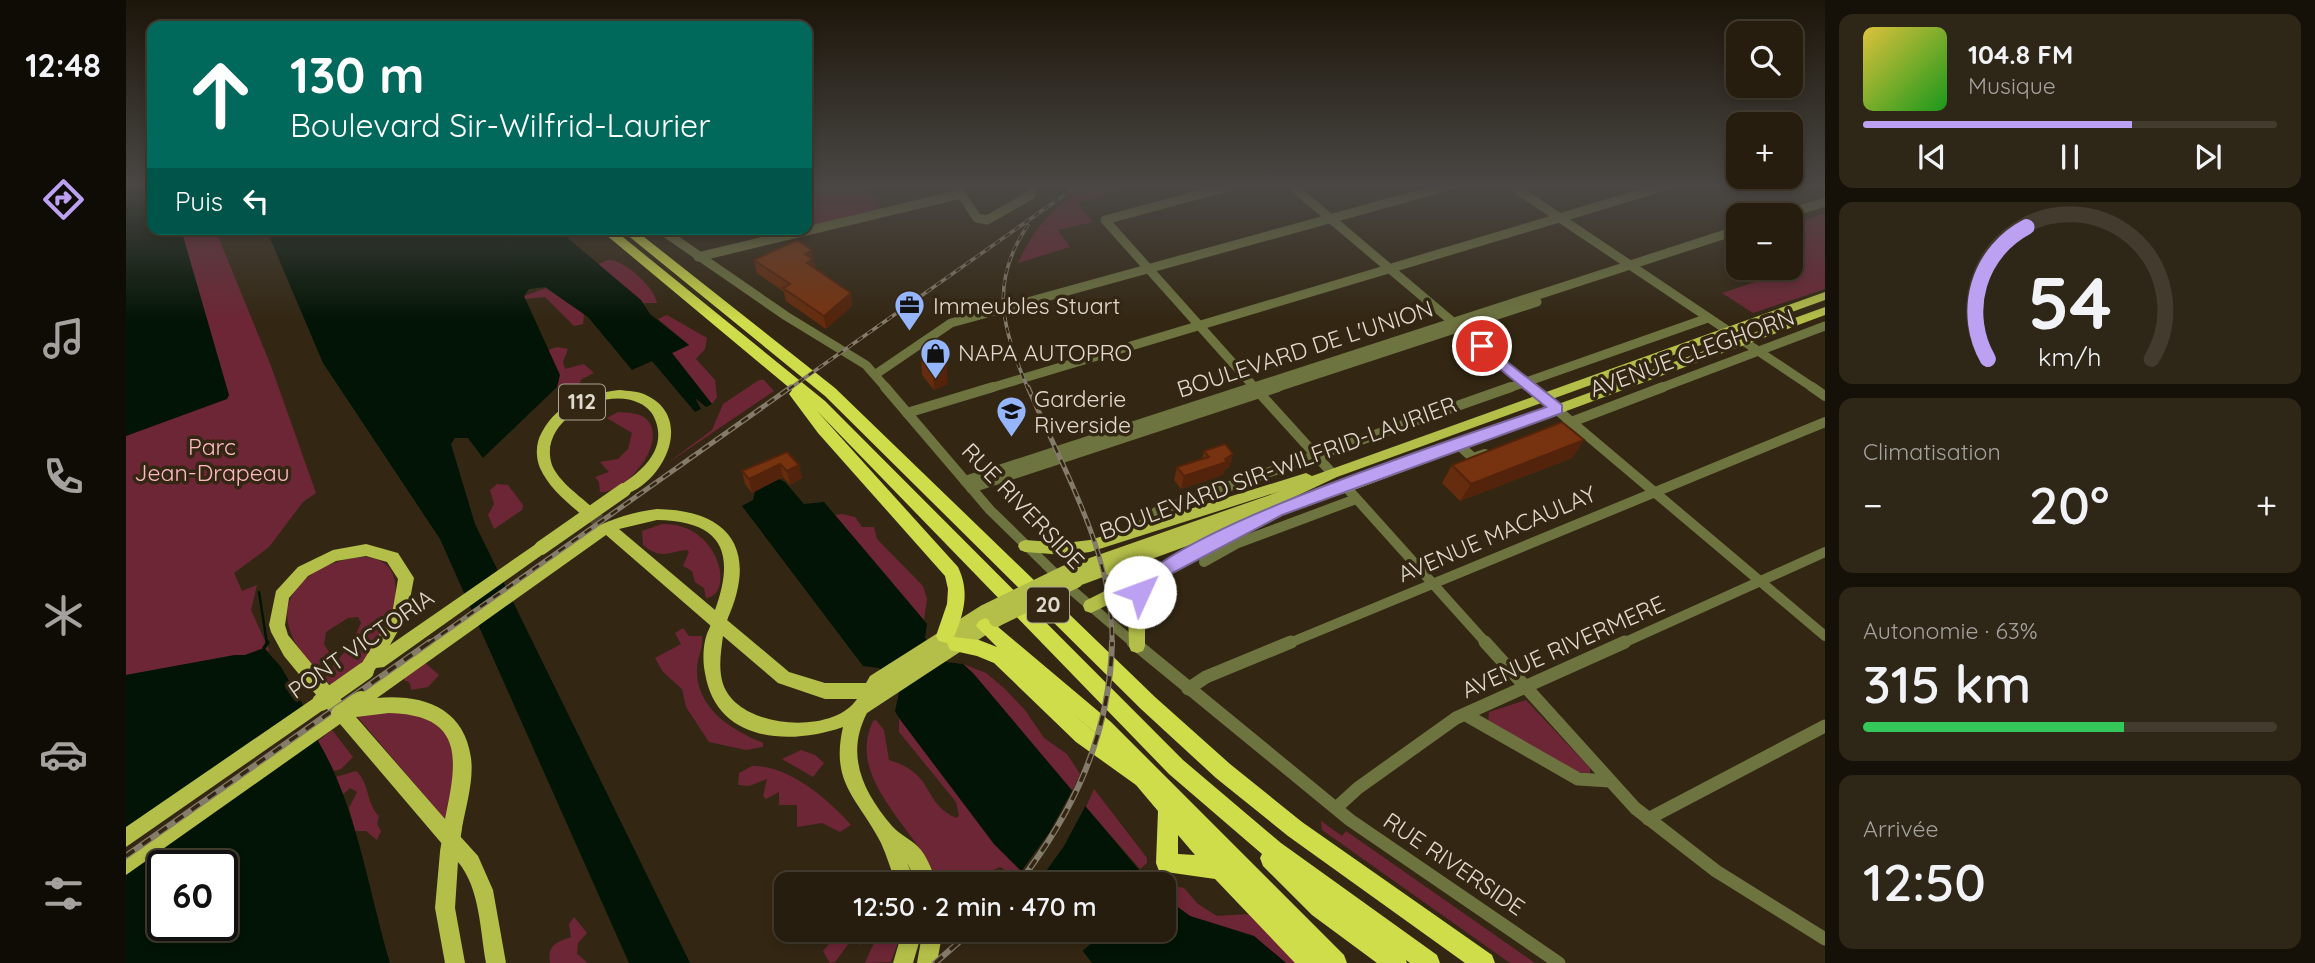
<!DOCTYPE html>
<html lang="fr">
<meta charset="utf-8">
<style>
body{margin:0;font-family:Quicksand,sans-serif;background:#2e2617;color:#f1f3f6;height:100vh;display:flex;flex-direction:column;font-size:26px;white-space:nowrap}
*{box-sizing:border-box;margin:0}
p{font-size:23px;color:#a4a29e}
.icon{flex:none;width:38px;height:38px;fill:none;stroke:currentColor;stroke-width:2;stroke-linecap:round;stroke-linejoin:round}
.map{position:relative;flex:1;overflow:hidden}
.sheet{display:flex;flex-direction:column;gap:14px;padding:14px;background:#151008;width:490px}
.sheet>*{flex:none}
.guide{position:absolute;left:21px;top:21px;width:665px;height:214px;border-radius:14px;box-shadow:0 4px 10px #0003,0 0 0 2px #423b2e;background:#00695c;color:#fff;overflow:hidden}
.tools{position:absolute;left:1600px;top:21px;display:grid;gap:14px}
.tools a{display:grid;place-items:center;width:77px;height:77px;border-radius:14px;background:#261d0e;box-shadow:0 4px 10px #0003,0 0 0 2px #423b2e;font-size:35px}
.speed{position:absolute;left:21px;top:850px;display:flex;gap:14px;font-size:35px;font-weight:700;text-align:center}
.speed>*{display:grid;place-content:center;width:91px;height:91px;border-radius:50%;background:#261d0e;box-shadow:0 4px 10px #0003,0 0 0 2px #423b2e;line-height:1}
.speed .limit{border:4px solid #111;border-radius:10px;background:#fff;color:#111}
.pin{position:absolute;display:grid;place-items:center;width:60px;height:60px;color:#fff;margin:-30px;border:4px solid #fff;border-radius:50%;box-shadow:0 2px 7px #0007}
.me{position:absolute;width:77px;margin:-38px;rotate:47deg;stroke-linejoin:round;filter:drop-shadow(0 0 5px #0008)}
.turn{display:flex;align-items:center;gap:24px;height:147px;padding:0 28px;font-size:32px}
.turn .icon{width:91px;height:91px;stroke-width:2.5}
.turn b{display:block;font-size:49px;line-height:60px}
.then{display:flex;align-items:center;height:66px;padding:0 28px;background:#0003;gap:14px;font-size:26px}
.big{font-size:52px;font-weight:600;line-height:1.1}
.sheet .tile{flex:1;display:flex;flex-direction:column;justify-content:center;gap:10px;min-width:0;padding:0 24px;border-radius:14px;background:#2e2617}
.sheet .dial{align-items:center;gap:0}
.dial svg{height:182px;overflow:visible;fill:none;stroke:#423b2e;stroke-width:7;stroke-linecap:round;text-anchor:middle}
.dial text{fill:#f1f3f6;stroke:none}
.song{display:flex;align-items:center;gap:21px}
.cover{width:84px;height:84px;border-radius:10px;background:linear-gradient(135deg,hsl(50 70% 55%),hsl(120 70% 35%))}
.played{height:7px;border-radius:4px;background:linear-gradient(90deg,#bca0f2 65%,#423b2e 65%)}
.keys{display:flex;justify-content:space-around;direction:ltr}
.heat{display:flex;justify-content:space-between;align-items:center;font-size:38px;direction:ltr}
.charge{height:10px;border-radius:5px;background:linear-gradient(90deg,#34c759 63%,#423b2e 0)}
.trip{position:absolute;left:648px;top:872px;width:402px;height:70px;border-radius:14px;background:#261d0e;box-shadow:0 4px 10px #0003,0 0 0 2px #423b2e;font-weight:600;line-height:70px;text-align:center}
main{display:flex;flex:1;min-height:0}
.tab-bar{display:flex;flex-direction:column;width:126px;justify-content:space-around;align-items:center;background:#0f0c06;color:#a4a29e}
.tab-bar .icon{width:49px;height:49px}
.tab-bar .on{color:#bca0f2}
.tab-bar b{font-size:32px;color:#f1f3f6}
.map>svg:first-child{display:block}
.green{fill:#6d2636}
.water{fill:#021405;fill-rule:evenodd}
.pier{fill:#332713}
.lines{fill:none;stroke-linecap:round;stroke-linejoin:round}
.stream-far1{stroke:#021405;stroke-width:2.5}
.stream{stroke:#021405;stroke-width:3.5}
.major-tunnel{stroke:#4d422f;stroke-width:14;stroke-dasharray:14 7;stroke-linecap:butt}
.minor-far2{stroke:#6e7440;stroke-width:9}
.minor-far1{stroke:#6e7440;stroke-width:10}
.minor{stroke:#6e7440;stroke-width:13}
.major{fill:#b4bf49;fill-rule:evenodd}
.highway{fill:#d0dd4a;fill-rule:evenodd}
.rail-far2-casing{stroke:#857b6a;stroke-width:3.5}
.rail-far1-casing{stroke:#857b6a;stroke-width:5}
.rail-casing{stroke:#857b6a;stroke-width:6}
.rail-far2{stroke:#332713;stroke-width:2;stroke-dasharray:6;stroke-linecap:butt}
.rail-far1{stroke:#332713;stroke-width:2.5;stroke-dasharray:8;stroke-linecap:butt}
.rail{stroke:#332713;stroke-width:3.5;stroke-dasharray:10;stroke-linecap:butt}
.major-bridge-far1{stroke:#b4bf49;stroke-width:14}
.major-bridge{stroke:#b4bf49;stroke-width:18}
.wall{fill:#662c0e}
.shaded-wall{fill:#53240b}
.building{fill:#773310;stroke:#53240b;stroke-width:2}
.route{fill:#bca0f2;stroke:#7a689d;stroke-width:2}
.labels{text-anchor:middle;stroke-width:7;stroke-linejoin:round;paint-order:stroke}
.shield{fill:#332713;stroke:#ada495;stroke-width:2}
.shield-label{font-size:21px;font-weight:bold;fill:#e1d9cd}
.poi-label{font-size:23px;fill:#e1d9cd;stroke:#332713;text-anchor:start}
.street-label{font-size:23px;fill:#e1d9cd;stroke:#332713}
.park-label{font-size:23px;fill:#ffb9c3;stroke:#332713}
</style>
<main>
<nav class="tab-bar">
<b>12:48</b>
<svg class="icon on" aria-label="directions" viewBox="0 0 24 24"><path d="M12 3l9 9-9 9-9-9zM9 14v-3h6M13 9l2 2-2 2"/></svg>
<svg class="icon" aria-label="music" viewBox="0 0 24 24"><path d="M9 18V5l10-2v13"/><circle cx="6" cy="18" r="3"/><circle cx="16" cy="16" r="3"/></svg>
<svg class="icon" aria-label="phone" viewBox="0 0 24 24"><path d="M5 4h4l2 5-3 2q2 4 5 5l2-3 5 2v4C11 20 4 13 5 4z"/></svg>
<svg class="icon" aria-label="climate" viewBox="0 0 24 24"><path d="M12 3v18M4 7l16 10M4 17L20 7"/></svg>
<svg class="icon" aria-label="car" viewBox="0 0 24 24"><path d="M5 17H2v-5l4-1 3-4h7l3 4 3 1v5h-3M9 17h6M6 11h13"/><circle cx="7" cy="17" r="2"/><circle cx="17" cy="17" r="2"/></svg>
<svg class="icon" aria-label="filters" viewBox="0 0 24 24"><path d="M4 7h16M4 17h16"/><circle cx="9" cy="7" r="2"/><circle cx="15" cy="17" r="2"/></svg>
</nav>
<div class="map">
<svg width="1699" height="963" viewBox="0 0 1699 963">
<rect width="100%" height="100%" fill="#332713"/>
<g class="green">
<polygon points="0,186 26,186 26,229 89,229 145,366 190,493 177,502 143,547 108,573 116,591 131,585 125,610 144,652 138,648 119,655 109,655 0,675"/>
<polygon points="681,186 740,186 755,209 681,226"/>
<path d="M958,186H1013L952,203L967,222L932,230L944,247L892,263C908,228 927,208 958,186Z"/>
<polygon points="1699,213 1699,289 1627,313 1596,293 1650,275 1640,268 1664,268 1664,225"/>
<path d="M482,260C498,259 529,288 531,303H516L472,264Z"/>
<polygon points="420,288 458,314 457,324 448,326 419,297 399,299 398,296"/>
<polygon points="541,315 581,338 579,349 570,359 589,380 591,397 586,404 546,353 563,345 532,319"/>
<polygon points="431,347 442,349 437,362 439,369 458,364 468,373 456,379 453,384 431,387 433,375 422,350"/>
<polygon points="633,380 638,380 648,391 539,465 586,430 597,404"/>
<path d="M492,412C500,413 512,412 519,418C545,439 501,494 474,492L473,482L469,477L483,472L474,462L492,459L502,449L506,433L481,418Z"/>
<polygon points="371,484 382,485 397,505 396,510 368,529 362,515 368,504 364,490"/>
<polygon points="716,514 729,517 736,527 748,527 751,539 797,586 801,599 798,620 709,515"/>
<path d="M536,524C593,522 610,595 580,598L578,588L569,582L566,571L557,566L563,552L561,550C542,552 535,560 517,545L516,531Z"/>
<path d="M240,557C292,562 264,631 244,657C234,669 219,679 207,689L198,677L225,644L235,623L232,617L222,618L200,632L198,644L204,654L192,672C181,658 167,645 163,627C151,584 204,557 240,557Z"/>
<path d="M557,628L563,636H576C578,647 571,657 571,669C570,708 604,729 637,743V747L620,750L583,742L560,707L556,689L537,672L529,658L555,644L549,633Z"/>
<polygon points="297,661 313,675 302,687 285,690 284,683 278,680 279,677"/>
<polygon points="837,664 860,673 879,689 899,710 918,738 941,754 954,774 946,791"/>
<polygon points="1400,700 1464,768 1464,773 1449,772 1362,722 1363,712"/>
<path d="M245,710C262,712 283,711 299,717C340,731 326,791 320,821L230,715Z"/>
<path d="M773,718L868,844L895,870L890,877L874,867L863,872L856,884H812C796,831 718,782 747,721L750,720L758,730L763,760C810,774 795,802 830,818L833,816L830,802L773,732Z"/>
<polygon points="206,730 227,757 215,769 208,771 192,741"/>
<polygon points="675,750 689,755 698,763 687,777 656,759"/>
<path d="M626,766C662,765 702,799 725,825L714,832L696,823L671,827V805H653V792L640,799L637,796L641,779L623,786L612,785L613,773Z"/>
<path d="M230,771C244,783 240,804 253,816L251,824L255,831L251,840L240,831H229L223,808L231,792L224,788L216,795L210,777Z"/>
<polygon points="968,789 1021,858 1021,863 1014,869 960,807"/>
<polygon points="1195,821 1216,836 1220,831 1409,963 1384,963 1196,830"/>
<polygon points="1048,886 1058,888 1072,904 1091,916 1124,914 1175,963 1160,963 1128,936 1064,916 1038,897 1038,889 1044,893"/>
<path d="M448,917L461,933L452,943L451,954L462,963H424C421,945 431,942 445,937L443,924Z"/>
<polygon points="716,929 742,929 735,945 726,939 709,962 704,963 697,951"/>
<polygon points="754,929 771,929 770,933 775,934 765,962 739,963"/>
</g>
<g class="water">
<polygon points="0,186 26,186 26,229 55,229 103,395 101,399 0,436"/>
<polygon points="140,229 431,229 515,300 524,314 563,345 546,353 586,404 580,407 569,398 575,409 569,412 526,361 506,370 462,317 419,287 403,289 398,296 434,375 431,387 357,458 342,438 329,438 325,444 349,524 564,963 503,963 314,539 197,363"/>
<polygon points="653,479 659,482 678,504 698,502 801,624 799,638 820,662 837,664 847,673 1025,884 908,884 868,844 773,718 769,711 773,693 753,668 737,666 616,506 627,500 629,491"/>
<path d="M138,648L155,667L194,734L192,741C231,807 242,889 264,963H0V675L109,655H119ZM37,866H96V926H37Z"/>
<polygon points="1038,897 1064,916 1128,936 1160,963 966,963 940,929 1038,929"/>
</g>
<g class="pier">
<polygon points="181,708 195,728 0,872 0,834"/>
<polygon points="948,787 961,803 938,846 913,881 903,884 894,873 923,833"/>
<polygon points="941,929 982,929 953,954 937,932"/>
</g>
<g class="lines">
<polyline class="stream-far1" points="133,592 141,644"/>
<polyline class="stream" points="138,648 142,642"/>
<polyline class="major-tunnel" points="462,512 484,530"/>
<g class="minor-far2">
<polyline points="830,186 851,218 861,220 905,195 908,186"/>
<polyline points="1105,186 979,220 1130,389"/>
<polyline points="1166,186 1406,389"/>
<polyline points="1386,186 1689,389"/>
<polyline points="1657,215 1699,202"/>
<polyline points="534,229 660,316 740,365 761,389"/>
<polyline points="572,257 835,194"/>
<polyline points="750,374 825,323 1323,186"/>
<polyline points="861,389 1540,186"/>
<polyline points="1122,389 1612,230"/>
<polyline points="1146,389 1411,302"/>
<polyline points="1380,389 1582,318"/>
<polyline points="1532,389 1699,326"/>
</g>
<g class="minor-far1">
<polyline points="759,387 864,510 947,591 1009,644"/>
<polyline points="1128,387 1206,473"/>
<polyline points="1404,387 1699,636"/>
<polyline points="1686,387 1699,396"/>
<polyline points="781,413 867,387"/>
<polyline points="1440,424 1537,387"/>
<polyline points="1333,445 1347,458 1359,454"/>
<polyline points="839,481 1128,387"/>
<polyline points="1220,487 1361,644"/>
<polyline points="845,488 1152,387"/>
<polyline points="1013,531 1020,519 1030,512 1385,387"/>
<polyline points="1078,562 1112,543 1230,499"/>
<polyline points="1161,644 1699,422"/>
<polyline points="1495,644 1699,552"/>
</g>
<g class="minor">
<polyline points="1007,642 1224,820 1433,963"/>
<polyline points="1359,642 1509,808 1590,871 1699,939"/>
<polyline points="1062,689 1080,677 1165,642"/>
<polyline points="1340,715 1452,779 1484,781"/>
<polyline points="1210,808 1232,788 1330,718 1499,642"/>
<polyline points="1522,819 1699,726"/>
</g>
<g class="major">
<polygon points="1699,292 1699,300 1211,477 1164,499 1215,483 1699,307 1699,315 1225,491 1132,521 1133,524 1131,528 1031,579 1019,603 1019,646 1017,651 1011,653 1005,651 1003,646 1002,611 1008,592 965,613 959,611 957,606 959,601 1088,536 950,587 945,585 942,581 945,577 935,576 932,572 935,568 1155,491 964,552 939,555 899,552 894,550 892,546 894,542 899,540 939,543 964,540 1180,473 1186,476"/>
<path d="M493,390C502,391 513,391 520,395C569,418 538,482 498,495L493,494L491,490L493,486C515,472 540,451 530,422C527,413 522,407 513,403C478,386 411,421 426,465C433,482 454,496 467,508L469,512L467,516H457C441,502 423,488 414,468C409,456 410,442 416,432C432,402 462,394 493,390Z"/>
<path d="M531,509C606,510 632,552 601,620L663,672L699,683H740L744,676L856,605L862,603L868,605L870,610L868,614L875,615L877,620L875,625L741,713C719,755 737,792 766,826C774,835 787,840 795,850C802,859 807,873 812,884H792L781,863L790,884H770C765,870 761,856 755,843C732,798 704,784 717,727C663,746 590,742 579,673C576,659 577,637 585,626L480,535L251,698C296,694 338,707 345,758C348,780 340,806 336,828L333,835L352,856L367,890L380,963H360C354,930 354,888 332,862L329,908L339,963H319L309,908L314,852L317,845L214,724L0,875V855L204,712L200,708L0,847V827L191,696L158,656L145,632L143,625L150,591L172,567L207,550L240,544L272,553L288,578L281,615L264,645L410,544H420L422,548L420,552L258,667L250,668L245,676L239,678L233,676L231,671L266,614L272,579L261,562L240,556L210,561L182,576L163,598L159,625L162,635L222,708L228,703L229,695L466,529C487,518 508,512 531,509ZM531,520C596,521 610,552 589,610L493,529ZM597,636L652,683L699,699H731C708,735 613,730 597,684C592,668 595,652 597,636ZM263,713C340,715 331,761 319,819L230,717Z"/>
<polygon points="777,929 797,929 787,963 767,963"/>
<polygon points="797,929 817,929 811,963 791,963"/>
</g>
<g class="highway">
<path d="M473,229H487L699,401L1057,760L1155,843L1311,955L1314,963H1284L1280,960L1281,963H1251L1186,915L1137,866L1134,858L1136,854L1043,774L691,411L832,567C844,592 838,613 828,637L853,640L871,647L850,626L853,621L859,618L865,621L985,722L1218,955L1221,963H1169L1089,879L1033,871L1030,863L1032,811L1010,785L950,742L868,663L851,656L824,650L821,643L813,641L810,636L821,604L822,589L819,576L692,433L663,394L666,390ZM941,709L971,734L972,735ZM1052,835L1069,855L1052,854Z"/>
<polygon points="494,229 508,229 709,388 1029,697 1104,764 1176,822 1366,955 1369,963 1339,963 1162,836 1090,778 1015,709 699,396"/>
</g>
<defs>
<g id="rail-far2">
<path d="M902,225C862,284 877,329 902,389"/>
<polyline points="663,389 951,186"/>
</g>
<g id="rail-far1">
<path d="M902,387C936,468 988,553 986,644"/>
<polyline points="302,644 665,387"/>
</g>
<g id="rail">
<polyline points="0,856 304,642"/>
<path d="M892,884C948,812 984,734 986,642"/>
<polyline points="809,963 848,929"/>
</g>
</defs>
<use href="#rail-far2" class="rail-far2-casing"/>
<use href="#rail-far1" class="rail-far1-casing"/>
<use href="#rail" class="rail-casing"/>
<use href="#rail-far2" class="rail-far2"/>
<use href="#rail-far1" class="rail-far1"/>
<use href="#rail" class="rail"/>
<g class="major-bridge-far1">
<polyline points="415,548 498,490"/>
<polyline points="862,610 940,572"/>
<polyline points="870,620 950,581"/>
<polyline points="590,631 595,616"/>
</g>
<g class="major-bridge">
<polyline points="195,702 239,671"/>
<polyline points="214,714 235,700"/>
<polyline points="323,852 327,828"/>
</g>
</g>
<g class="wall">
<polygon points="628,260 689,263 689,268 725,293 726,306 700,329 660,301 658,292 631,273"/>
<polygon points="795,357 822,384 808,390 796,375"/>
<polygon points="1458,440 1446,458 1334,501 1316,483 1326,465"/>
<polygon points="1078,451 1107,454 1103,467 1098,471 1097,475 1055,489 1048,480 1051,467 1076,459"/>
<polygon points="661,452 673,465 676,478 664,485 657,477 626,493 619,484 616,471"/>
</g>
<g class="shaded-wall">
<polygon points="686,250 689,273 683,277 679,254"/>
<polygon points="725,293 726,306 700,329 698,316"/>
<polygon points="821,366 822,384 808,390 807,372"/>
<polygon points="1458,440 1446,458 1334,501 1345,484"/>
<polygon points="1107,454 1103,467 1098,471 1097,475 1055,489 1058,476 1099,459"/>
<polygon points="654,464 657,477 626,493 623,479"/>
<polygon points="673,465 676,478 664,485 661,471"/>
</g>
<g class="building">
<polygon points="671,240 686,250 679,254 687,259 681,263 725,293 698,316 657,288 664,284 628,260"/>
<polygon points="809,352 821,366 807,372 795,357"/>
<polygon points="1436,422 1458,440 1345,484 1326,465"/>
<polygon points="1099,444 1107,454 1099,459 1101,462 1058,476 1051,467 1083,457 1078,451"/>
<polygon points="661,452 673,465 661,471 654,464 623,479 616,471"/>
</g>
<linearGradient id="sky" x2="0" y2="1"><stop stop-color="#1c150a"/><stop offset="0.58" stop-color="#4a4744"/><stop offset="1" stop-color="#4a4744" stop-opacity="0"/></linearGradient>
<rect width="1699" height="321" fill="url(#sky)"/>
<path class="route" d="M1356,342L1436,405V413L1156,515L1035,579L1020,597H1008L1005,592C1035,531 1344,435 1420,407L1351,350V343Z"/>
<defs>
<symbol id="office-pin" viewBox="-11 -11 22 30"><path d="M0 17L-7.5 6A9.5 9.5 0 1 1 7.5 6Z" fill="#95b6fd" stroke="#332713"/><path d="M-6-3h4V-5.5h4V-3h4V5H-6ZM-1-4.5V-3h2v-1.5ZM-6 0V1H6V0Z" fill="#111"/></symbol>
<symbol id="shop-pin" viewBox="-11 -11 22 30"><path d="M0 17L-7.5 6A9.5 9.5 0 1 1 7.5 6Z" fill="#95b6fd" stroke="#332713"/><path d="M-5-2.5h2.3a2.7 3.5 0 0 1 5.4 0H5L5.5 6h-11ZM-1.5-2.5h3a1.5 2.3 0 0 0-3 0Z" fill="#111"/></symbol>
<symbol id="school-pin" viewBox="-11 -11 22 30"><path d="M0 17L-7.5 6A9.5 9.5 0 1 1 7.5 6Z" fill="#95b6fd" stroke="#332713"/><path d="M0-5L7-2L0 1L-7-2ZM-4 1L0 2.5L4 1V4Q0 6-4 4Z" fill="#111"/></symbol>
</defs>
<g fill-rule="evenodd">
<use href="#office-pin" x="766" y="288" width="35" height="47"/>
<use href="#shop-pin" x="792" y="336" width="35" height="47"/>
<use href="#school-pin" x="868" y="394" width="35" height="47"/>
</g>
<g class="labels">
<g class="shield">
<rect x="433" y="384.5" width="46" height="35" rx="5"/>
<rect x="901" y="587.5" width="42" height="35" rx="5"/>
</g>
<g class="shield-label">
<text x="456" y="409">112</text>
<text x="922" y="612">20</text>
</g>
<g class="poi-label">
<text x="807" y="314">Immeubles Stuart</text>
<text x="832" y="361">NAPA AUTOPRO</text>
<text x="908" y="407">Garderie<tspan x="908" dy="26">Riverside</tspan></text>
</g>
<g class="street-label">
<text transform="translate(1179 349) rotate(-18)" y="8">BOULEVARD DE L'UNION</text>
<text transform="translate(1566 353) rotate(-20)" y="8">AVENUE CLEGHORN</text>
<text transform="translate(1152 468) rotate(-20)" y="8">BOULEVARD SIR-WILFRID-LAURIER</text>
<text transform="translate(897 506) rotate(46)" y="8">RUE RIVERSIDE</text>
<text transform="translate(1371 534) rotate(-23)" y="8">AVENUE MACAULAY</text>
<text transform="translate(235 644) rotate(-35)" y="8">PONT VICTORIA</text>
<text transform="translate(1437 647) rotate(-24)" y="8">AVENUE RIVERMERE</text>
<text transform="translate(1328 864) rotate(34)" y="8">RUE RIVERSIDE</text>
</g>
<g class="park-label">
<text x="86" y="455">Parc<tspan x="86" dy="26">Jean-Drapeau</tspan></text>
</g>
</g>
</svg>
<div class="tools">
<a><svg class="icon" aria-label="search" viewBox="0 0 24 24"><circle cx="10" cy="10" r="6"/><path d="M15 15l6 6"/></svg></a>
<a>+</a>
<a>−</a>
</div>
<div class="speed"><div class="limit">60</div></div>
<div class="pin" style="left:1356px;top:346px;background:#d93025"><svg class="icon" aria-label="arrive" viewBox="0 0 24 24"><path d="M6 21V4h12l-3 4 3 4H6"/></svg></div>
<svg class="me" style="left:1014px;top:592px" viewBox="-20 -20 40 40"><circle r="19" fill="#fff"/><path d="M0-13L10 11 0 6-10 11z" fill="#bca0f2"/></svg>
<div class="trip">12:50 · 2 min · 470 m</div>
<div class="guide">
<div class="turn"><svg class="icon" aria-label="ahead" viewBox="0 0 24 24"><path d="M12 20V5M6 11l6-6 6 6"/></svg><div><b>130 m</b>Boulevard Sir-Wilfrid-Laurier</div></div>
<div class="then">Puis<svg class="icon" aria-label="left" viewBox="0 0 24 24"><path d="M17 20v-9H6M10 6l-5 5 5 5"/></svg></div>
</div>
</div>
<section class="sheet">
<div class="tile">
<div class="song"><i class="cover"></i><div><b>104.8 FM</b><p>Musique</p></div></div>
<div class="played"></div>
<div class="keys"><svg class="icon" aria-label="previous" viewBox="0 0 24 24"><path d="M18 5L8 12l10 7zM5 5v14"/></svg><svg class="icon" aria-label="pause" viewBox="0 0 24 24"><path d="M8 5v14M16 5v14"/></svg><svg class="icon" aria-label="next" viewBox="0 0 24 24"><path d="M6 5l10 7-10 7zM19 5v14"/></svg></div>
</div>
<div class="tile dial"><svg viewBox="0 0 100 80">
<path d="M14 69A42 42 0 1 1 86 69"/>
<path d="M14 69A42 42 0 0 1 31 11" stroke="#bca0f2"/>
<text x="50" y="56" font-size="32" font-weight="700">54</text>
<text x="50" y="72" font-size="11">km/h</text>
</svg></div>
<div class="tile"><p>Climatisation</p>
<div class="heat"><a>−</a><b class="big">20°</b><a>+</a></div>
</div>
<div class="tile"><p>Autonomie · 63%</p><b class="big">315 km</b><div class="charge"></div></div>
<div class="tile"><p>Arrivée</p><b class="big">12:50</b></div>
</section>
</main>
